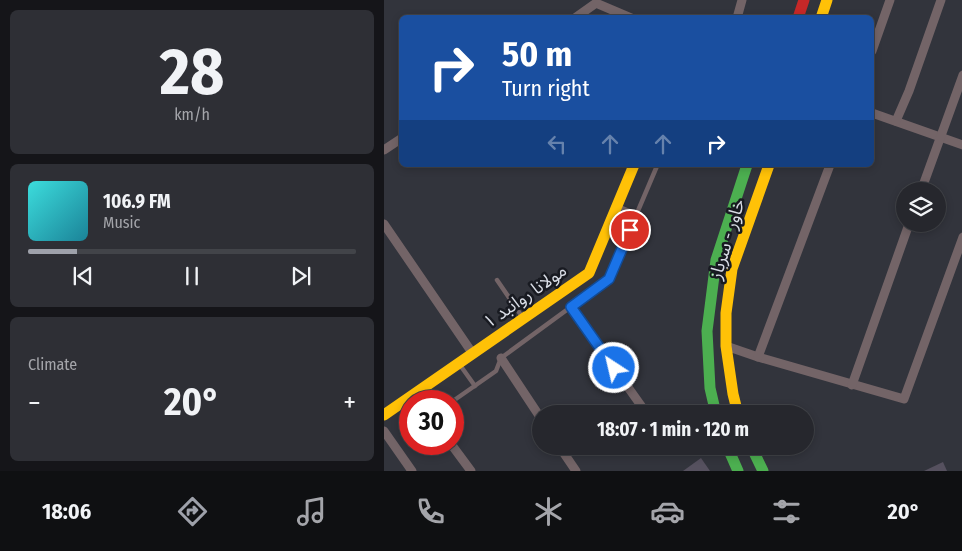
<!DOCTYPE html>
<meta charset="utf-8">
<style>
body{margin:0;font-family:"Fira Sans Condensed","Noto Sans Arabic",sans-serif;background:#2e2f35;color:#f1f3f6;height:100vh;display:flex;flex-direction:column;font-size:19px;white-space:nowrap}
*{box-sizing:border-box;margin:0}
p{font-size:16px;color:#a4a5aa}
.icon{flex:none;width:28px;height:28px;fill:none;stroke:currentColor;stroke-width:2;stroke-linecap:round;stroke-linejoin:round}
.map{position:relative;flex:1;overflow:hidden}
.panel{display:flex;flex-direction:column;gap:10px;padding:10px;background:#151519;width:384px}
.panel>*{flex:none}
.banner{position:absolute;left:15px;top:15px;width:475px;height:152px;border-radius:8px;box-shadow:0 2px 8px #0003,0 0 0 1px #424449;background:#1a4fa0;color:#fff;overflow:hidden}
.buttons{position:absolute;left:512px;top:182px;display:grid;gap:10px}
.buttons a{display:grid;place-items:center;width:50px;height:50px;border-radius:50%;background:#26272d;box-shadow:0 2px 8px #0003,0 0 0 1px #424449;font-size:25px}
.speed{position:absolute;left:15px;top:390px;display:flex;gap:10px;font-size:25px;font-weight:700;text-align:center}
.speed>*{display:grid;place-content:center;width:65px;height:65px;border-radius:50%;background:#26272d;box-shadow:0 2px 8px #0003,0 0 0 1px #424449;line-height:1}
.speed .limit{border:8px solid #d22;background:#fff;color:#111}
.pin{position:absolute;display:grid;place-items:center;width:42px;height:42px;color:#fff;margin:-21px;border:2px solid #fff;border-radius:50%;box-shadow:0 1px 5px #0007}
.me{position:absolute;width:55px;margin:-28px;rotate:325deg;stroke-linejoin:round;filter:drop-shadow(0 0 4px #0008)}
.turn{display:flex;align-items:center;gap:18px;height:105px;padding:0 20px;font-size:22px}
.turn .icon{width:65px;height:65px;stroke-width:2.5}
.turn b{display:block;font-size:35px;line-height:42px}
.lanes{display:flex;align-items:center;height:48px;padding:0 20px;background:#0003;justify-content:center;gap:25px;direction:ltr}
.lanes .off{opacity:.35}
.big{font-size:38px;font-weight:700;line-height:1.1}
.panel .card{flex:1;display:flex;flex-direction:column;justify-content:center;gap:8px;min-width:0;padding:0 18px;border-radius:8px;background:#2e2f35}
.panel .dial{align-items:center;gap:0}
.dial b{font-size:65px;line-height:1}
.song{display:flex;align-items:center;gap:15px}
.cover{width:60px;height:60px;border-radius:8px;background:linear-gradient(135deg,hsl(180 70% 55%),hsl(190 70% 35%))}
.played{height:5px;border-radius:2px;background:linear-gradient(90deg,#9ea1aa 15%,#424449 15%)}
.keys{display:flex;justify-content:space-around;direction:ltr}
.heat{display:flex;justify-content:space-between;align-items:center;font-size:28px;direction:ltr}
.trip{position:absolute;left:148px;top:405px;width:282px;height:50px;border-radius:25px;background:#26272d;box-shadow:0 2px 8px #0003,0 0 0 1px #424449;font-weight:700;line-height:50px;text-align:center}
.tabs{display:flex;height:80px;justify-content:space-around;align-items:center;background:#0f1012;color:#a4a5aa}
.tabs .icon{width:35px;height:35px}
.tabs .active{color:#9ea1aa}
.tabs b{font-size:22px;color:#f1f3f6}
main{display:flex;flex:1;min-height:0}
.map>svg:first-child{display:block}
.building{fill:#56515f}
.lines{fill:none;stroke-linecap:round;stroke-linejoin:round}
.lane{stroke:#736467;stroke-width:4.5}
.street{stroke:#736467;stroke-width:9}
.fast{stroke:#4caf50;stroke-width:11}
.slow{stroke:#ffc107;stroke-width:11}
.jam{stroke:#c62828;stroke-width:11}
.route-casing{stroke:#114b97;stroke-width:12}
.route{stroke:#1a73e8;stroke-width:9}
.labels{text-anchor:middle;stroke-width:5;stroke-linejoin:round;paint-order:stroke}
.street-label{font-size:18px;fill:#d8dce5;stroke:#181a21}
</style>
<main>
<section class="panel">
<div class="card dial"><b>28</b><p>km/h</p></div>
<div class="card">
<div class="song"><i class="cover"></i><div><b>106.9 FM</b><p>Music</p></div></div>
<div class="played"></div>
<div class="keys"><svg class="icon" aria-label="previous" viewBox="0 0 24 24"><path d="M18 5L8 12l10 7zM5 5v14"/></svg><svg class="icon" aria-label="pause" viewBox="0 0 24 24"><path d="M8 5v14M16 5v14"/></svg><svg class="icon" aria-label="next" viewBox="0 0 24 24"><path d="M6 5l10 7-10 7zM19 5v14"/></svg></div>
</div>
<div class="card"><p>Climate</p>
<div class="heat"><a>−</a><b class="big">20°</b><a>+</a></div>
</div>
</section>
<div class="map">
<svg width="579" height="471" viewBox="0 0 579 471">
<rect width="100%" height="100%" fill="#32343c"/>
<g class="building">
<polygon points="317,458 326,471 299,471"/>
<polygon points="559,462 563,471 540,471"/>
</g>
<g class="lines">
<g class="lane">
<polyline points="233,206 253,214"/>
<polyline points="113,280 139,318"/>
<polyline points="76,365 91,386"/>
<polyline points="69,401 112,371 117,358 225,279 273,166"/>
</g>
<g class="street">
<polyline points="191,18 212,3 247,18"/>
<polyline points="353,18 358,0"/>
<polyline points="488,51 506,0"/>
<polyline points="488,113 579,145"/>
<polyline points="512,121 525,91 557,0"/>
<polyline points="0,150 18,138"/>
<polyline points="537,191 579,75"/>
<polyline points="0,224 89,354"/>
<polyline points="187,307 263,414"/>
<polyline points="342,346 374,357 520,399 579,237"/>
<polyline points="374,357 446,165"/>
<polyline points="117,358 156,417"/>
<polyline points="468,385 525,224"/>
<polyline points="0,431 28,471"/>
<polyline points="67,444 87,471"/>
<polyline points="175,446 192,471"/>
</g>
<g class="fast">
<polyline points="332,414 326,388 323,331 332,260 363,165"/>
<polyline points="343,446 354,471"/>
<polyline points="367,446 379,471"/>
</g>
<g class="slow">
<polyline points="437,18 443,0"/>
<polyline points="354,414 349,394 342,346 342,313 348,269 385,165"/>
<polyline points="0,415 205,273 250,165"/>
</g>
<polyline class="jam" points="414,18 420,0"/>
</g>
<g class="lines">
<defs>
<polyline id="route" points="230,368 187,307 225,279 246,230"/>
</defs>
<use href="#route" class="route-casing"/>
<use href="#route" class="route"/>
</g>
<g class="labels">
<g class="street-label">
<text transform="translate(343 239) rotate(-73)" y="6">خاور - سرباز</text>
<text transform="translate(141 296) rotate(-35)" y="6">مولانا روانبد ۱</text>
</g>
</g>
</svg>
<div class="buttons">
<a><svg class="icon" aria-label="layers" viewBox="0 0 24 24"><path d="M12 4l9 5-9 5-9-5zM3 14l9 5 9-5"/></svg></a>
</div>
<div class="speed"><div class="limit">30</div></div>
<div class="pin" style="left:246px;top:230px;background:#d93025"><svg class="icon" aria-label="arrive" viewBox="0 0 24 24"><path d="M6 21V4h12l-3 4 3 4H6"/></svg></div>
<svg class="me" style="left:230px;top:368px" viewBox="-20 -20 40 40"><circle r="17" fill="#1a73e8" stroke="#fff" stroke-width="3"/><path d="M0-11L8 9 0 5-8 9z" fill="#fff"/></svg>
<div class="trip">18:07 · 1 min · 120 m</div>
<div class="banner">
<div class="turn"><svg class="icon" aria-label="right" viewBox="0 0 24 24"><path d="M7 20v-9h11M14 6l5 5-5 5"/></svg><div><b>50 m</b>Turn right</div></div>
<div class="lanes"><svg class="icon off" aria-label="left" viewBox="0 0 24 24"><path d="M17 20v-9H6M10 6l-5 5 5 5"/></svg><svg class="icon off" aria-label="ahead" viewBox="0 0 24 24"><path d="M12 20V5M6 11l6-6 6 6"/></svg><svg class="icon off" aria-label="ahead" viewBox="0 0 24 24"><path d="M12 20V5M6 11l6-6 6 6"/></svg><svg class="icon" aria-label="right" viewBox="0 0 24 24"><path d="M7 20v-9h11M14 6l5 5-5 5"/></svg></div>
</div>
</div>
</main>
<nav class="tabs">
<b>18:06</b>
<svg class="icon active" aria-label="directions" viewBox="0 0 24 24"><path d="M12 3l9 9-9 9-9-9zM9 14v-3h6M13 9l2 2-2 2"/></svg>
<svg class="icon" aria-label="music" viewBox="0 0 24 24"><path d="M9 18V5l10-2v13"/><circle cx="6" cy="18" r="3"/><circle cx="16" cy="16" r="3"/></svg>
<svg class="icon" aria-label="phone" viewBox="0 0 24 24"><path d="M5 4h4l2 5-3 2q2 4 5 5l2-3 5 2v4C11 20 4 13 5 4z"/></svg>
<svg class="icon" aria-label="climate" viewBox="0 0 24 24"><path d="M12 3v18M4 7l16 10M4 17L20 7"/></svg>
<svg class="icon" aria-label="car" viewBox="0 0 24 24"><path d="M5 17H2v-5l4-1 3-4h7l3 4 3 1v5h-3M9 17h6M6 11h13"/><circle cx="7" cy="17" r="2"/><circle cx="17" cy="17" r="2"/></svg>
<svg class="icon" aria-label="filters" viewBox="0 0 24 24"><path d="M4 7h16M4 17h16"/><circle cx="9" cy="7" r="2"/><circle cx="15" cy="17" r="2"/></svg>
<b>20°</b>
</nav>
